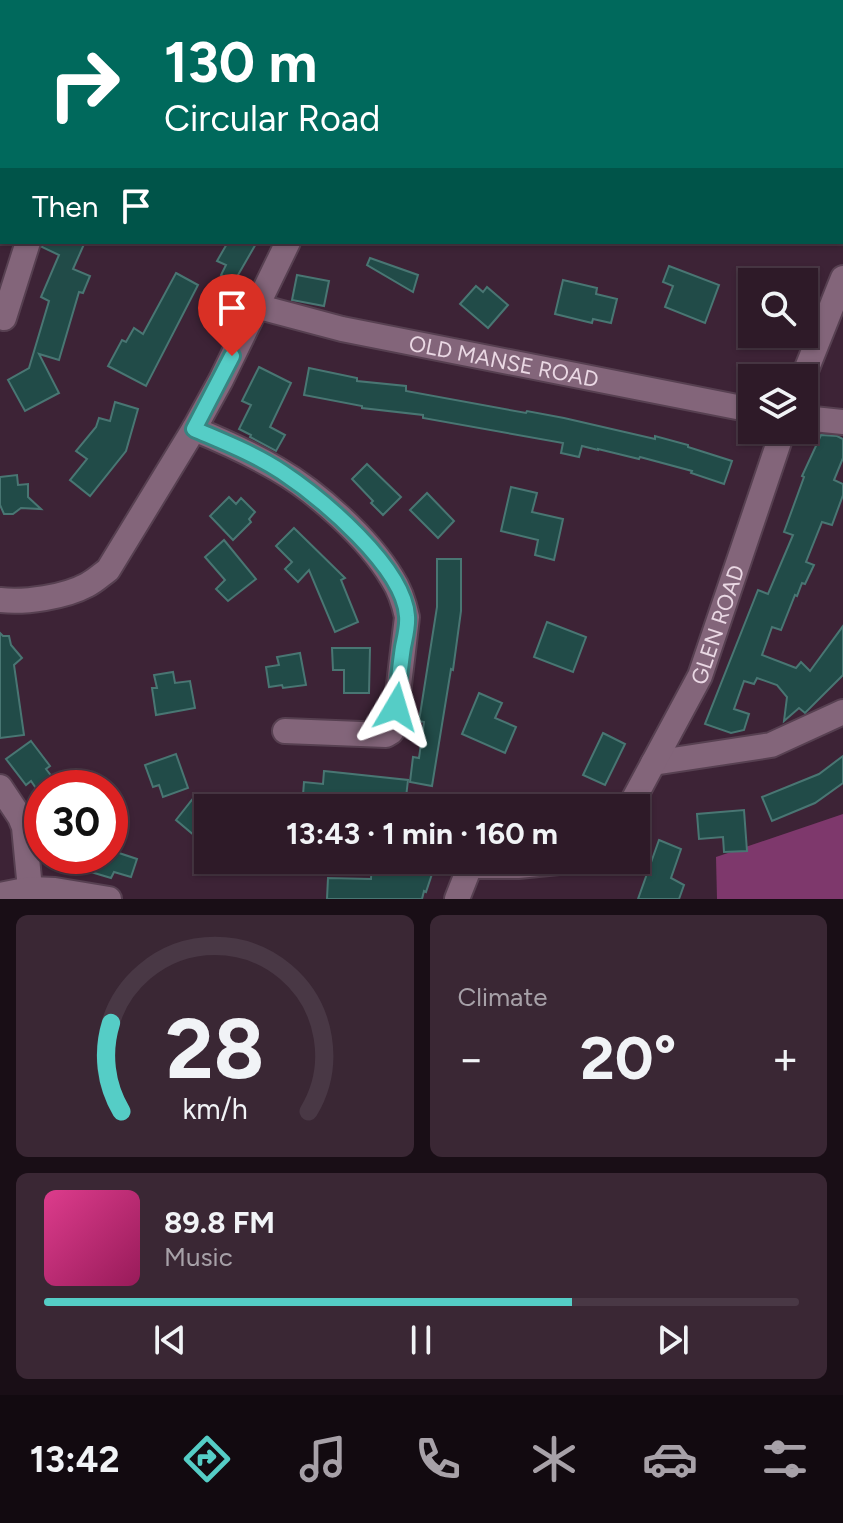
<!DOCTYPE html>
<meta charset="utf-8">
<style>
body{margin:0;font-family:Figtree,sans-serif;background:#3a2734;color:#f1f3f6;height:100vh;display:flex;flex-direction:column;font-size:30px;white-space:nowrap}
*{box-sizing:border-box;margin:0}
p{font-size:26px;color:#a7a1a8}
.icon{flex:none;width:44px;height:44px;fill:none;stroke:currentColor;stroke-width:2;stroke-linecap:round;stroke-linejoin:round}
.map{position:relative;height:899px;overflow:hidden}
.details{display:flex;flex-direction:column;gap:16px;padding:16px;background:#190e16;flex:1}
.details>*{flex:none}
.top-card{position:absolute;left:0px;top:0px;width:844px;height:244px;box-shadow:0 2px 6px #0004,0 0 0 2px #493845;background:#00695c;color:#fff;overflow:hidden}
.fabs{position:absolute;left:738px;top:268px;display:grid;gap:16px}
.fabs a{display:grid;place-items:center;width:80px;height:80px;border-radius:0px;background:#2e1a28;box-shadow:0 2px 6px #0004,0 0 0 2px #493845;font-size:40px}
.speed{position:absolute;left:24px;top:770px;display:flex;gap:16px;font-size:40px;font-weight:700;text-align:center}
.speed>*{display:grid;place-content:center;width:104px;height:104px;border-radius:50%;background:#2e1a28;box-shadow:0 2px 6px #0004,0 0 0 2px #493845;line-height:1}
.speed .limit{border:12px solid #d22;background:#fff;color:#111}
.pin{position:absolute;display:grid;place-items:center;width:68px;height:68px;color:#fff;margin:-82px -34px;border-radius:50% 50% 50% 0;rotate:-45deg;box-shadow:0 0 8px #0007}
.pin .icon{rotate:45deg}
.me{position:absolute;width:88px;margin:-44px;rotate:7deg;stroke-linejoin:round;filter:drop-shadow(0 0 6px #0008)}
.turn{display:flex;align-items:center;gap:28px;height:168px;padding:0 32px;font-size:36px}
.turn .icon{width:104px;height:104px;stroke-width:2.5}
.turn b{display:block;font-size:56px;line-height:68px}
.then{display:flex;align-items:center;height:76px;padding:0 32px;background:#0003;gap:16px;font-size:30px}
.big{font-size:60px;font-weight:700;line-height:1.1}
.details .tile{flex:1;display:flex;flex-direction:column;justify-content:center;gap:12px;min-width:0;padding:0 28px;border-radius:12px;background:#3a2734}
.details .dial{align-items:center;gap:0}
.dial svg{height:208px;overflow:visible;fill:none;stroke:#493845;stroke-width:7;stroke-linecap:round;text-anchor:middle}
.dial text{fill:#f1f3f6;stroke:none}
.song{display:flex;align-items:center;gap:24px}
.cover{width:96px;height:96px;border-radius:12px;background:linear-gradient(135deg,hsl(330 70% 55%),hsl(330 70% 35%))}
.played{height:8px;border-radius:4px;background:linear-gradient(90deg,#55cdc6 70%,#493845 70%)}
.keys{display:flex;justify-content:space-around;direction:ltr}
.heat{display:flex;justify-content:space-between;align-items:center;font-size:44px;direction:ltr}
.details .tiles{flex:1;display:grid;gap:16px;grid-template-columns:1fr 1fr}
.tile:last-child{grid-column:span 2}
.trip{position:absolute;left:194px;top:794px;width:456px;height:80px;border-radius:0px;background:#2e1a28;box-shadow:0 2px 6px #0004,0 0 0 2px #493845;font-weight:700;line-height:80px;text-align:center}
.tab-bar{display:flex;height:128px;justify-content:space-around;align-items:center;background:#120a10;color:#a7a1a8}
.tab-bar .icon{width:56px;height:56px}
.tab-bar .selected{color:#55cdc6}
.tab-bar b{font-size:36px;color:#f1f3f6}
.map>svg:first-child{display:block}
.forest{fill:#7e386c}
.building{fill:#214b48;stroke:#497673;stroke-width:2}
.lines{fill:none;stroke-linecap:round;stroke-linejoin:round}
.minor-casing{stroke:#574051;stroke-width:28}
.minor{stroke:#83657a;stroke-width:24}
.route-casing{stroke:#378581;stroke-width:20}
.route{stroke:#55cdc6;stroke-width:14}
.labels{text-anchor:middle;stroke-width:8;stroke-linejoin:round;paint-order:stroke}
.street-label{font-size:22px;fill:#ead8e4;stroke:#3d2336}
</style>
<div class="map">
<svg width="843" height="899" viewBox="0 0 843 899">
<rect width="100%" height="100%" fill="#3d2336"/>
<polygon class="forest" points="843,814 843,899 717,899 716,857"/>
<g class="building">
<polygon points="43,242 85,242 73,269 90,276 83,293 79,292 59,360 39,354 59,393 25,411 8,380 29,368 49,301 41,297 59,255 42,247"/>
<polygon points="228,242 257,242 234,282 221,275 226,265 217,261"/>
<polygon points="370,258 418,275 413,292 367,265"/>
<polygon points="669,266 719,285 705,323 665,307 673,286 663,282"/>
<polygon points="176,273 198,285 146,386 108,366 122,340 126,342 134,328 143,334"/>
<polygon points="297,275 329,281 324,306 292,300"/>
<polygon points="563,280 597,288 596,294 617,299 611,323 593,319 592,323 555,314"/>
<polygon points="476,286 483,292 487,287 508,305 488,328 460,304"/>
<polygon points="259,367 291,383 270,427 285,435 276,451 250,437 251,435 239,429 251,405 242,401"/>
<polygon points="309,368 357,378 357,381 406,386 406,391 526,413 527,411 564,418 655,439 655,436 688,445 688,447 732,461 724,484 691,473 692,471 640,457 639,459 598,449 598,450 582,446 579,457 561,453 563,443 423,418 423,415 362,408 362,406 304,395"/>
<polygon points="115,402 138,409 126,451 90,496 70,480 87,459 76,451 96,427 99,418 110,421"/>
<polygon points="821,435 837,436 843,439 843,458 834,480 843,484 843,495 832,525 822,522 806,562 814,565 805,584 802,583 797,596 795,595 781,630 772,627 762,655 796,668 801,662 810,671 843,626 843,675 805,713 799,708 784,721 787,697 777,685 757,678 754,684 744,681 734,709 749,714 744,730 731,733 705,724 758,590 768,594 793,535 784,532 804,477 802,476"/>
<polygon points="367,464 401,497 383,515 371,503 373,501 352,479"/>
<polygon points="17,475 18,485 28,484 28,497 41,509 21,508 13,514 4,514 0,505 0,477"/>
<polygon points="511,487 537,493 532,512 563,519 554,560 535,555 538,540 501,531"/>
<polygon points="427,493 454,521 438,538 410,510"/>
<polygon points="229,497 236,504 241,498 255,512 249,519 251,522 233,540 210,516"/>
<polygon points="294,528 345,578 341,580 358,622 335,632 309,570 298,582 285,569 292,562 276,546"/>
<polygon points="224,540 256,579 228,601 216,589 225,580 205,557"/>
<polygon points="437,559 461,559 461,611 453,670 451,669 432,786 410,782 413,757 419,758 424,722 419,721 437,607"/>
<polygon points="547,622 586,637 573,672 534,657"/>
<polygon points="0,633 3,636 9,636 11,645 22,658 14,665 24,735 0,738"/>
<polygon points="332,648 370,648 369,693 344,693 344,670 333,670"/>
<polygon points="300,653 306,685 283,688 282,685 269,687 266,667 279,665 277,657"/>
<polygon points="173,672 175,683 190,681 195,708 156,715 152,688 157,688 154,675"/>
<polygon points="479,693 502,703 495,718 516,727 505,753 462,734"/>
<polygon points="603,733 625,744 605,785 583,775"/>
<polygon points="31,741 50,766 46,769 56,782 48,788 42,788 40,794 31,781 26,785 6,759"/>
<polygon points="176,754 188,788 163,797 159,785 153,787 145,765"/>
<polygon points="843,756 843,783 815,803 772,821 762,797 819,774"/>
<polygon points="324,771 408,780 405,806 347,800 346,808 302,808 304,782 323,784"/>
<polygon points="195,796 208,807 208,840 198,832 195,836 176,820"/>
<polygon points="744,810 747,851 724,852 723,837 699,839 697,814"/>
<polygon points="659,840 681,849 671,878 684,885 679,899 638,899"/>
<polygon points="110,850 137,859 131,877 114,872 111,878 81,869 83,862 74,860 74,856 110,856"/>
<polygon points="372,860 433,860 429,873 432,874 426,892 424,891 422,899 327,899 328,878 371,879"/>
</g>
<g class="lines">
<defs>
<g id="minor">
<polyline points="352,0 356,2"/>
<polyline points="131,2 132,0"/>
<polyline points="405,2 406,0"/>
<path id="s1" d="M256,306L342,329L752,410"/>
<polyline points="4,318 28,242"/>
<polyline points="803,378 843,278"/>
<polyline points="804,418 843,422"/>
<path d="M194,429C223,441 250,453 277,469C317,492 368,538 392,578C400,590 404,603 407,617L394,727L391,732L386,735L285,731"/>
<path d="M0,600C25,603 65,597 87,585C95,581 101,575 108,570L194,429L221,380L288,242"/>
<polyline points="653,763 771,745 843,712"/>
<polyline points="0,787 20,817 24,827 30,889"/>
<path id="s2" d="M629,808L700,676L783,430"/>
<polyline points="0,895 30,889 55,890 109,899"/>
<polyline points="457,899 470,866 518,866 579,860"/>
</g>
</defs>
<use href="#minor" class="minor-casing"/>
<use href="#minor" class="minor"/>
</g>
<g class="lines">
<defs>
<path id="route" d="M232,356L194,429C224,442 255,454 282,472C321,498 404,567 407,616C408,626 405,637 403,647C400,667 398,687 396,707"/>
</defs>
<use href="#route" class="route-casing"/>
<use href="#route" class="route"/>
</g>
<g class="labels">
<g class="street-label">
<text dy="8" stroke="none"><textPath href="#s1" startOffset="254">OLD MANSE ROAD</textPath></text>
<text dy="8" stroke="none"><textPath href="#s2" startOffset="204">GLEN ROAD</textPath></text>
</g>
</g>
</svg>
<div class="fabs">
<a><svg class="icon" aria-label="search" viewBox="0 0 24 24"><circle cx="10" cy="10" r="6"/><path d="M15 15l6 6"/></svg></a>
<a><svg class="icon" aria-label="layers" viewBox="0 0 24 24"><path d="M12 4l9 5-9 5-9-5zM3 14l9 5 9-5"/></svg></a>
</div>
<div class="speed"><div class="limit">30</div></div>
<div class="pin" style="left:232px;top:356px;background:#d93025"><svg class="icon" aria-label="arrive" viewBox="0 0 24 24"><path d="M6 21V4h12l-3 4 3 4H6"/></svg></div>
<svg class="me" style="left:396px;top:707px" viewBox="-20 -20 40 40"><path d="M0-17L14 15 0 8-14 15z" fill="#55cdc6" stroke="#fff" stroke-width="4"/></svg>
<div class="trip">13:43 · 1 min · 160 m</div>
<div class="top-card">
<div class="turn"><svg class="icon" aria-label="right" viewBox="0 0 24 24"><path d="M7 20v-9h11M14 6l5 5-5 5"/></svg><div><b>130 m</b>Circular Road</div></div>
<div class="then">Then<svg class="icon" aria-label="arrive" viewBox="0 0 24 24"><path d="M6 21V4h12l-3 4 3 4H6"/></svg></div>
</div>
</div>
<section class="details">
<div class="tiles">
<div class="tile dial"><svg viewBox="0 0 100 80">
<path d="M14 69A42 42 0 1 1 86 69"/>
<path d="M14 69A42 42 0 0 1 10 35" stroke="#55cdc6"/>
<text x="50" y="56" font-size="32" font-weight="700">28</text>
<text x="50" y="72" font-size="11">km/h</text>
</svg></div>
<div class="tile"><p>Climate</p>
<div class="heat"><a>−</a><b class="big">20°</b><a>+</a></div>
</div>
<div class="tile">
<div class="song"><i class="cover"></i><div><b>89.8 FM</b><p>Music</p></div></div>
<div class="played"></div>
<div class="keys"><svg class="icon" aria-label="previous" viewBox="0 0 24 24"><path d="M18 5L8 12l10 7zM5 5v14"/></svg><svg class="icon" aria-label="pause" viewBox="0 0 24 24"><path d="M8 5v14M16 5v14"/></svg><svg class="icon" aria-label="next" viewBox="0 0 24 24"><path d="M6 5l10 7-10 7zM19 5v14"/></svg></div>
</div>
</div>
</section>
<nav class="tab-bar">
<b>13:42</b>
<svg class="icon selected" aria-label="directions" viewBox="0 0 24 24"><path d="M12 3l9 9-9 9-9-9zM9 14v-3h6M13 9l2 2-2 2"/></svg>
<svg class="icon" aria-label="music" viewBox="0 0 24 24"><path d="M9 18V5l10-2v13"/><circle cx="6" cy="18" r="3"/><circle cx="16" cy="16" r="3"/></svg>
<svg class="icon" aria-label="phone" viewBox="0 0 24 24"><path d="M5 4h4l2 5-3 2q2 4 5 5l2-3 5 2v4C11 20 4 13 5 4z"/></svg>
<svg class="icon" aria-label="climate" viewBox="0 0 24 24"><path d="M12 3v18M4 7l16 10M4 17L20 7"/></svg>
<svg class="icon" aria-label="car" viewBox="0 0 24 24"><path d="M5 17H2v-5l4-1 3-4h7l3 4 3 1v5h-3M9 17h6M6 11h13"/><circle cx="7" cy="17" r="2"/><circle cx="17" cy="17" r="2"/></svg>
<svg class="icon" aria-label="filters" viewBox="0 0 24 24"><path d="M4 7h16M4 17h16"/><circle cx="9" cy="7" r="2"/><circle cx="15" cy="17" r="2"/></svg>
</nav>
